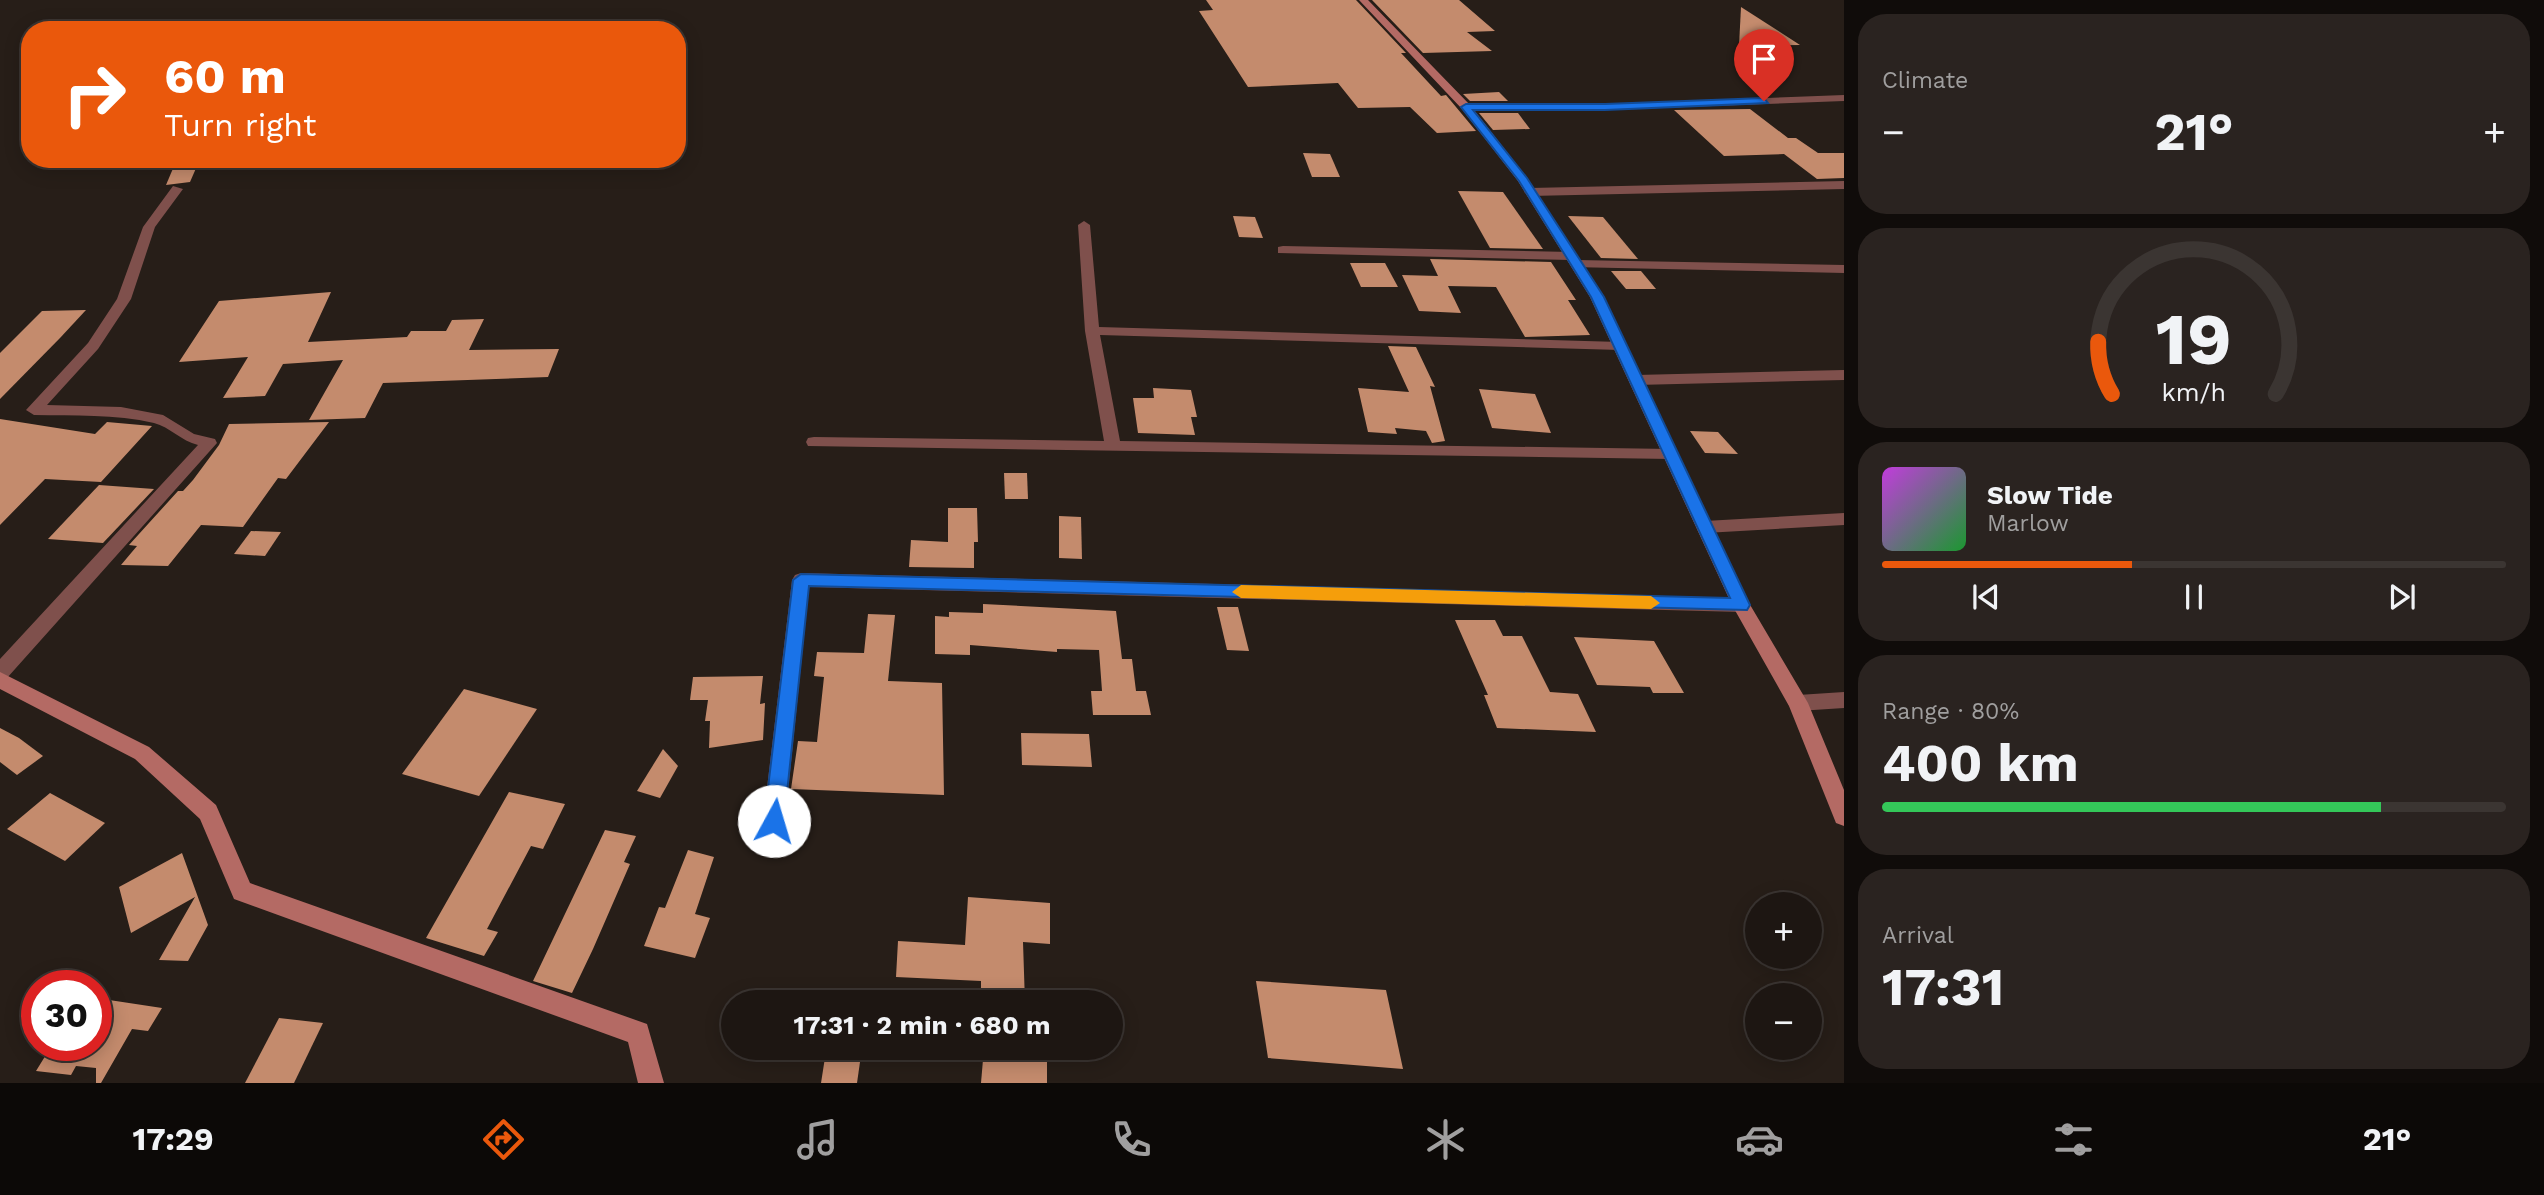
<!DOCTYPE html>
<meta charset="utf-8">
<style>
body{margin:0;font-family:"Work Sans",sans-serif;background:#2a2320;color:#f1f3f6;height:100vh;display:flex;flex-direction:column;font-size:26px;white-space:nowrap}
*{box-sizing:border-box;margin:0}
p{font-size:23px;color:#a09f9f}
.icon{flex:none;width:38px;height:38px;fill:none;stroke:currentColor;stroke-width:2;stroke-linecap:round;stroke-linejoin:round}
.map{position:relative;flex:1;overflow:hidden}
.side{display:flex;flex-direction:column;gap:14px;padding:14px;background:#100c0a;width:700px}
.side>*{flex:none}
.guide{position:absolute;left:21px;top:21px;width:665px;height:147px;border-radius:28px;box-shadow:0 4px 18px #0003,0 0 0 2px #3b3532;background:#ea580c;color:#fff;overflow:hidden}
.tools{position:absolute;left:1745px;top:892px;display:grid;gap:14px}
.tools a{display:grid;place-items:center;width:77px;height:77px;border-radius:50%;background:#1d1612;box-shadow:0 4px 18px #0003,0 0 0 2px #3b3532;font-size:35px}
.speed{position:absolute;left:21px;top:970px;display:flex;gap:14px;font-size:35px;font-weight:700;text-align:center}
.speed>*{display:grid;place-content:center;width:91px;height:91px;border-radius:50%;background:#1d1612;box-shadow:0 4px 18px #0003,0 0 0 2px #3b3532;line-height:1}
.speed .limit{border:10px solid #d22;background:#fff;color:#111}
.pin{position:absolute;display:grid;place-items:center;width:60px;height:60px;color:#fff;margin:-72px -30px;border-radius:50% 50% 50% 0;rotate:-45deg;box-shadow:0 0 7px #0007}
.pin .icon{rotate:45deg}
.me{position:absolute;width:77px;margin:-38px;rotate:6deg;stroke-linejoin:round;filter:drop-shadow(0 0 5px #0008)}
.turn{display:flex;align-items:center;gap:24px;height:147px;padding:0 28px;font-size:32px}
.turn .icon{width:91px;height:91px;stroke-width:2.5}
.turn b{display:block;font-size:49px;line-height:60px}
.big{font-size:52px;font-weight:700;line-height:1.1}
.side .card{flex:1;display:flex;flex-direction:column;justify-content:center;gap:10px;min-width:0;padding:0 24px;border-radius:28px;background:#2a2320}
.side .dial{align-items:center;gap:0}
.dial svg{height:182px;overflow:visible;fill:none;stroke:#3b3532;stroke-width:7;stroke-linecap:round;text-anchor:middle}
.dial text{fill:#f1f3f6;stroke:none}
.song{display:flex;align-items:center;gap:21px}
.cover{width:84px;height:84px;border-radius:10px;background:linear-gradient(135deg,hsl(290 70% 55%),hsl(130 70% 35%))}
.played{height:7px;border-radius:4px;background:linear-gradient(90deg,#ea580c 40%,#3b3532 40%)}
.keys{display:flex;justify-content:space-around;direction:ltr}
.heat{display:flex;justify-content:space-between;align-items:center;font-size:38px;direction:ltr}
.charge{height:10px;border-radius:5px;background:linear-gradient(90deg,#34c759 80%,#3b3532 0)}
.trip{position:absolute;left:721px;top:990px;width:402px;height:70px;border-radius:35px;background:#1d1612;box-shadow:0 4px 18px #0003,0 0 0 2px #3b3532;font-weight:700;line-height:70px;text-align:center}
.dock{display:flex;height:112px;justify-content:space-around;align-items:center;background:#0c0907;color:#a09f9f}
.dock .icon{width:49px;height:49px}
.dock .selected{color:#ea580c}
.dock b{font-size:32px;color:#f1f3f6}
main{display:flex;flex:1;min-height:0}
.map>svg:first-child{display:block}
.building{fill:#c48b6d}
.lines{fill:none;stroke-linecap:round;stroke-linejoin:round}
.street{fill:#7f504c;fill-rule:evenodd}
.secondary{fill:#b46a64;fill-rule:evenodd}
.route{fill:#1a73e8;stroke:#114b97;stroke-width:2}
.slow{fill:#f59e0b}
</style>
<main>
<div class="map">
<svg width="1844" height="1083" viewBox="0 0 1844 1083">
<rect width="100%" height="100%" fill="#271e18"/>
<g class="building">
<polygon points="1206,0 1356,0 1406,53 1401,53 1441,96 1446,95 1476,131 1437,133 1410,107 1358,108 1338,83 1248,87 1199,11 1213,10"/>
<polygon points="1372,0 1459,0 1495,31 1467,32 1492,51 1423,53"/>
<polygon points="1741,7 1800,45 1739,46"/>
<polygon points="1499,92 1508,101 1470,101 1463,94"/>
<polygon points="1750,109 1788,138 1796,138 1818,153 1844,153 1844,178 1817,179 1784,154 1724,156 1674,110"/>
<polygon points="1479,113 1518,113 1530,129 1493,130"/>
<polygon points="1303,153 1330,154 1340,177 1312,177"/>
<polygon points="177,159 200,159 190,182 166,185"/>
<polygon points="1458,191 1503,192 1543,249 1490,248"/>
<polygon points="1233,216 1255,217 1263,238 1239,237"/>
<polygon points="1568,216 1603,217 1638,259 1601,258"/>
<polygon points="1430,259 1551,262 1576,300 1568,300 1590,335 1525,337 1496,287 1448,286 1461,313 1419,311 1402,275 1438,276"/>
<polygon points="1350,263 1385,263 1398,287 1361,287"/>
<polygon points="1611,271 1641,271 1656,289 1626,289"/>
<polygon points="331,292 308,342 407,337 411,331 446,331 452,320 484,319 469,350 559,349 548,377 383,383 365,418 309,420 343,360 283,364 265,396 223,398 248,357 179,362 219,301"/>
<polygon points="86,310 60,338 0,399 0,353 42,311"/>
<polygon points="1388,346 1416,347 1435,387 1430,386 1445,441 1432,443 1426,431 1395,428 1397,434 1368,432 1358,388 1409,392"/>
<polygon points="1153,388 1191,390 1197,417 1191,417 1195,435 1138,433 1133,398 1154,398"/>
<polygon points="1479,389 1535,394 1551,433 1492,428"/>
<polygon points="0,419 95,434 107,422 152,426 101,482 45,479 0,525"/>
<polygon points="329,422 286,479 278,478 243,527 201,525 168,566 121,565 137,546 129,545 178,491 183,491 193,480 219,445 229,424"/>
<polygon points="1690,431 1718,432 1738,454 1705,453"/>
<polygon points="1004,473 1027,473 1028,499 1005,499"/>
<polygon points="99,485 154,489 103,543 48,539"/>
<polygon points="948,508 977,508 978,542 974,542 974,568 909,567 911,540 948,542"/>
<polygon points="1059,516 1081,517 1082,559 1059,558"/>
<polygon points="251,531 281,532 265,556 234,554"/>
<polygon points="983,604 1116,611 1122,659 1132,659 1136,691 1146,691 1151,715 1093,715 1091,691 1102,691 1099,650 1057,649 1057,652 970,645 970,655 935,654 935,616 949,617 949,612 983,613"/>
<polygon points="1217,607 1238,607 1249,651 1227,650"/>
<polygon points="868,614 895,615 888,681 942,683 944,795 791,789 798,741 817,742 824,677 814,676 817,652 864,653"/>
<polygon points="1455,620 1495,620 1503,636 1522,636 1550,692 1578,694 1596,732 1497,728 1484,695 1488,695"/>
<polygon points="1574,637 1654,641 1684,693 1653,693 1650,687 1597,685"/>
<polygon points="763,676 760,704 765,703 763,740 709,748 710,721 705,721 708,700 690,700 693,677"/>
<polygon points="464,689 537,709 479,796 402,774"/>
<polygon points="0,728 19,738 43,756 17,775 0,762"/>
<polygon points="1021,733 1089,734 1092,767 1022,765"/>
<polygon points="663,749 678,766 660,798 637,791"/>
<polygon points="509,792 565,804 543,849 531,846 487,929 498,932 484,956 426,938"/>
<polygon points="50,793 105,823 65,861 7,829"/>
<polygon points="605,830 636,836 624,862 630,864 593,949 572,993 533,981"/>
<polygon points="688,850 714,857 695,914 710,918 695,958 644,946 659,907 665,908"/>
<polygon points="182,853 208,925 188,961 159,960 195,897 131,933 119,887"/>
<polygon points="968,897 1050,903 1050,944 1023,942 1025,1003 981,1003 981,981 896,977 898,941 965,945"/>
<polygon points="1256,981 1386,990 1403,1069 1268,1058"/>
<polygon points="96,998 162,1008 148,1031 132,1029 101,1083 96,1083 96,1068 76,1066 71,1075 36,1071 52,1045 96,1045"/>
<polygon points="279,1018 323,1023 294,1083 245,1083"/>
<polygon points="984,1048 1047,1048 1047,1083 981,1083"/>
<polygon points="826,1051 861,1055 857,1083 821,1083"/>
</g>
<g class="lines">
<g class="street">
<polygon points="1844,95 1844,101 1605,110 1466,110 1461,107 1466,104 1605,104"/>
<polygon points="1844,181 1844,189 1530,196 1524,192 1530,188"/>
<path d="M173,186L183,189L155,227L131,299L98,349L47,405L121,407L163,415L194,434L215,439L217,443L7,678L0,680V659L198,445C181,441 170,427 154,423C115,414 74,416 34,415L26,410L88,343L117,299L143,227Z"/>
<polygon points="1084,221 1090,225 1099,327 1620,342 1627,346 1620,350 1100,335 1120,441 1671,449 1679,454 1671,459 808,446 806,442 808,438 814,437 1104,441 1085,331 1078,225"/>
<polygon points="1283,246 1571,252 1577,256 1571,260 1278,253 1278,247"/>
<polygon points="1576,260 1844,265 1844,273 1571,267 1571,261"/>
<polygon points="1844,370 1844,380 1636,385 1629,380 1636,375"/>
<polygon points="1844,513 1844,525 1705,533 1696,527 1705,521"/>
<polygon points="801,573 1741,598 1748,600 1750,605 1748,610 1741,612 809,587 785,821 782,828 774,831 766,828 763,821 792,580 795,575"/>
<polygon points="1844,692 1844,708 1798,711 1791,709 1788,703 1791,697 1798,695"/>
</g>
<g class="secondary">
<polygon points="1359,0 1368,0 1470,105 1527,178 1604,297 1749,603 1808,703 1844,790 1844,826 1836,823 1789,706 1732,605 1590,297 1518,181 1462,109"/>
<polygon points="0,672 149,747 216,805 250,883 647,1024 664,1083 638,1083 628,1042 234,899 200,819 135,759 0,689"/>
</g>
</g>
<polygon class="route" points="1764,98 1768,103 1605,110 1473,110 1527,178 1604,297 1750,605 1747,610 809,586 784,821 781,827 774,830 767,827 764,821 793,580 801,574 1730,598 1591,297 1519,181 1461,107 1466,104 1605,104"/>
<polygon class="slow" points="1241,585 1651,596 1660,603 1651,609 1241,598 1232,592"/>
</svg>
<div class="tools">
<a>+</a>
<a>−</a>
</div>
<div class="speed"><div class="limit">30</div></div>
<div class="pin" style="left:1764px;top:101px;background:#d93025"><svg class="icon" aria-label="arrive" viewBox="0 0 24 24"><path d="M6 21V4h12l-3 4 3 4H6"/></svg></div>
<svg class="me" style="left:774px;top:821px" viewBox="-20 -20 40 40"><circle r="19" fill="#fff"/><path d="M0-13L10 11 0 6-10 11z" fill="#1a73e8"/></svg>
<div class="trip">17:31 · 2 min · 680 m</div>
<div class="guide">
<div class="turn"><svg class="icon" aria-label="right" viewBox="0 0 24 24"><path d="M7 20v-9h11M14 6l5 5-5 5"/></svg><div><b>60 m</b>Turn right</div></div>
</div>
</div>
<section class="side">
<div class="card"><p>Climate</p>
<div class="heat"><a>−</a><b class="big">21°</b><a>+</a></div>
</div>
<div class="card dial"><svg viewBox="0 0 100 80">
<path d="M14 69A42 42 0 1 1 86 69"/>
<path d="M14 69A42 42 0 0 1 8 46" stroke="#ea580c"/>
<text x="50" y="56" font-size="32" font-weight="700">19</text>
<text x="50" y="72" font-size="11">km/h</text>
</svg></div>
<div class="card">
<div class="song"><i class="cover"></i><div><b>Slow Tide</b><p>Marlow</p></div></div>
<div class="played"></div>
<div class="keys"><svg class="icon" aria-label="previous" viewBox="0 0 24 24"><path d="M18 5L8 12l10 7zM5 5v14"/></svg><svg class="icon" aria-label="pause" viewBox="0 0 24 24"><path d="M8 5v14M16 5v14"/></svg><svg class="icon" aria-label="next" viewBox="0 0 24 24"><path d="M6 5l10 7-10 7zM19 5v14"/></svg></div>
</div>
<div class="card"><p>Range · 80%</p><b class="big">400 km</b><div class="charge"></div></div>
<div class="card"><p>Arrival</p><b class="big">17:31</b></div>
</section>
</main>
<nav class="dock">
<b>17:29</b>
<svg class="icon selected" aria-label="directions" viewBox="0 0 24 24"><path d="M12 3l9 9-9 9-9-9zM9 14v-3h6M13 9l2 2-2 2"/></svg>
<svg class="icon" aria-label="music" viewBox="0 0 24 24"><path d="M9 18V5l10-2v13"/><circle cx="6" cy="18" r="3"/><circle cx="16" cy="16" r="3"/></svg>
<svg class="icon" aria-label="phone" viewBox="0 0 24 24"><path d="M5 4h4l2 5-3 2q2 4 5 5l2-3 5 2v4C11 20 4 13 5 4z"/></svg>
<svg class="icon" aria-label="climate" viewBox="0 0 24 24"><path d="M12 3v18M4 7l16 10M4 17L20 7"/></svg>
<svg class="icon" aria-label="car" viewBox="0 0 24 24"><path d="M5 17H2v-5l4-1 3-4h7l3 4 3 1v5h-3M9 17h6M6 11h13"/><circle cx="7" cy="17" r="2"/><circle cx="17" cy="17" r="2"/></svg>
<svg class="icon" aria-label="filters" viewBox="0 0 24 24"><path d="M4 7h16M4 17h16"/><circle cx="9" cy="7" r="2"/><circle cx="15" cy="17" r="2"/></svg>
<b>21°</b>
</nav>
